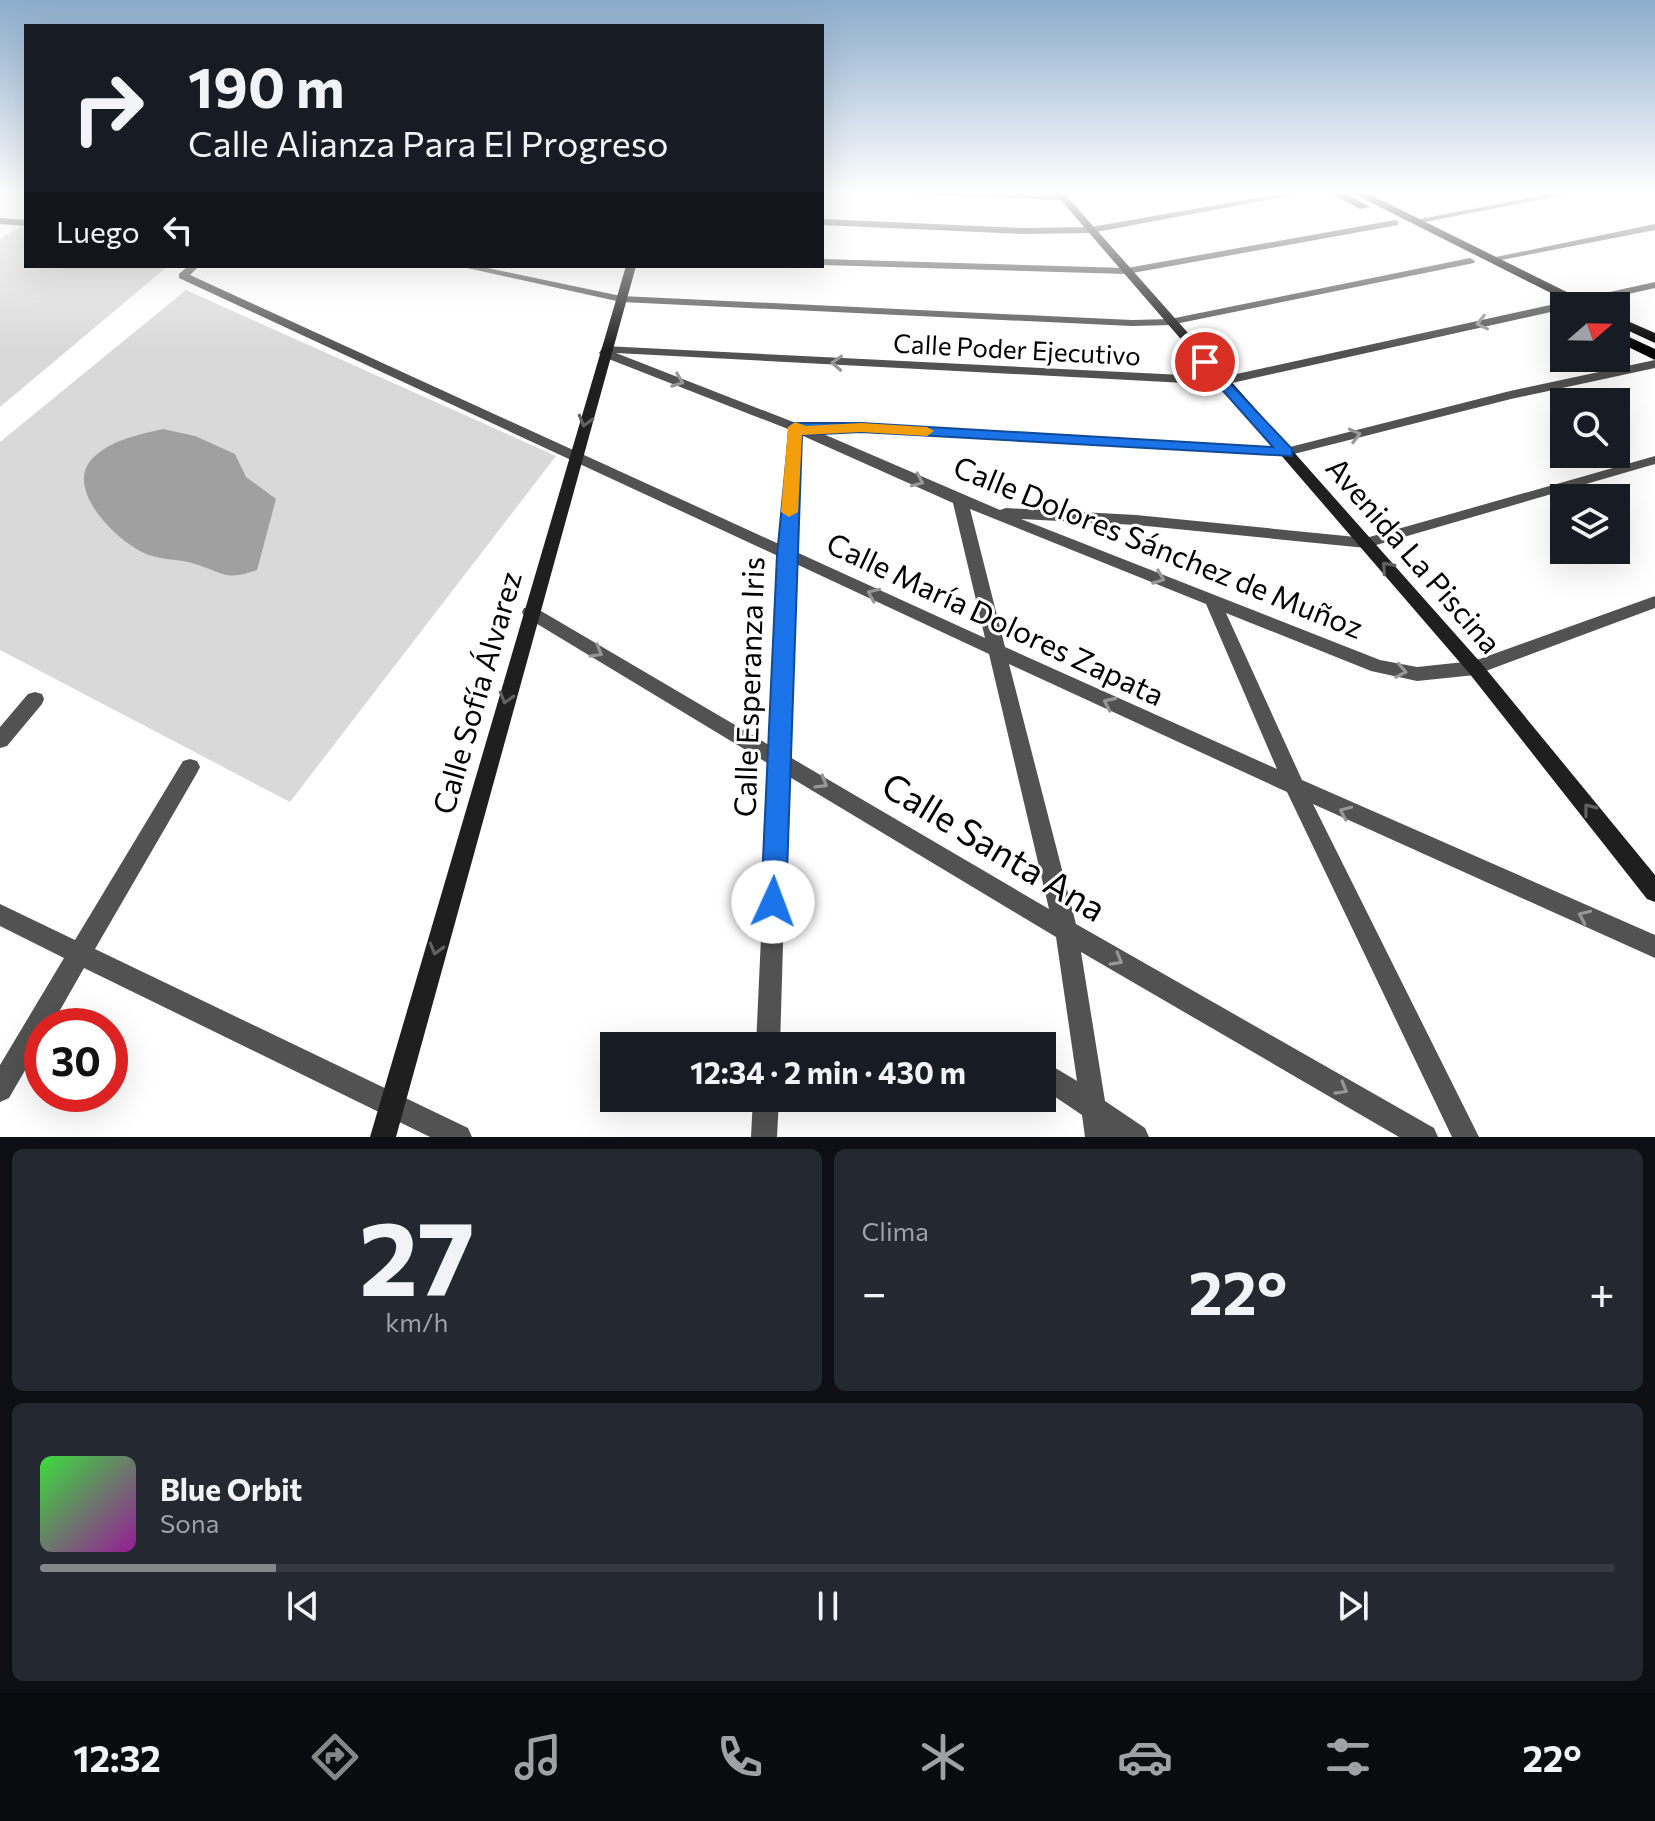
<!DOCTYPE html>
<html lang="es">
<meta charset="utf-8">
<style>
body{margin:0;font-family:Commissioner,sans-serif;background:#242831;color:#f1f3f6;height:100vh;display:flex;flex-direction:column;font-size:30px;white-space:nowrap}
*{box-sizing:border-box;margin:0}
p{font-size:26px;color:#9ea1a6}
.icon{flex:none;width:44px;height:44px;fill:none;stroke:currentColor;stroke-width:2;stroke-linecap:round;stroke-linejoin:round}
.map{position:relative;height:1137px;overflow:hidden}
.panel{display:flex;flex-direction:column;gap:12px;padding:12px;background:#0d0f14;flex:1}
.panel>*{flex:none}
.banner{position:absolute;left:24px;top:24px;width:800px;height:244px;border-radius:0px;box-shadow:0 8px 32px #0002;background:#171b24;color:#f1f3f6;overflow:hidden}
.needle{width:52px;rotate:70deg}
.fabs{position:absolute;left:1550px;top:292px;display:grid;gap:16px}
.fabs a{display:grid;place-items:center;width:80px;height:80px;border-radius:0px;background:#171b24;box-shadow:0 8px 32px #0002;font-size:40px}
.speed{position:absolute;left:24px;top:1008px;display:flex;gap:16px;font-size:40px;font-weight:700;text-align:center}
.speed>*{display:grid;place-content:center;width:104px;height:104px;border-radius:50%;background:#171b24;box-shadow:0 8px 32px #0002;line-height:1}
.speed .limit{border:12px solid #d22;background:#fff;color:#111}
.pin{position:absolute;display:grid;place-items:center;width:68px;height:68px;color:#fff;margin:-34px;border:4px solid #fff;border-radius:50%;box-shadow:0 2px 8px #0007}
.me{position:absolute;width:88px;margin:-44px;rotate:2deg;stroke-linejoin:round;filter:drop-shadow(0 0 6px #0008)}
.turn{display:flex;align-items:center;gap:28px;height:168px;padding:0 32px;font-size:36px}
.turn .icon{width:104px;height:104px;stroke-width:2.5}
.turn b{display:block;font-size:56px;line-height:68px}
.then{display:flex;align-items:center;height:76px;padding:0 32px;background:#0003;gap:16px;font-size:30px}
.big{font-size:60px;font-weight:700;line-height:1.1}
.panel .card{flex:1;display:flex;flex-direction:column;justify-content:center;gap:12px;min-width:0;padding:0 28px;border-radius:12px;background:#242831}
.panel .dial{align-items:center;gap:0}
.dial b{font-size:104px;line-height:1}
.song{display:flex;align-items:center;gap:24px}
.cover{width:96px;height:96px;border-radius:12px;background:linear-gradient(135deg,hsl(120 70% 55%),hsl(300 70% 35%))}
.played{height:8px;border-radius:4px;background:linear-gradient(90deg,#858687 15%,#363941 15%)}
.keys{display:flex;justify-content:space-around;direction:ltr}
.heat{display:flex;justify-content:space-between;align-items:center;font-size:44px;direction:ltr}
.panel .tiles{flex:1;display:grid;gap:12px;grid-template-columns:1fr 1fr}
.card:last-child{grid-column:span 2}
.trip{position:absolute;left:600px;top:1032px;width:456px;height:80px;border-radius:0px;background:#171b24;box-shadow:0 8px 32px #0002;font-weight:700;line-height:80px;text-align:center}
.tabs{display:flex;height:128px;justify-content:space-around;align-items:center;background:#090b0e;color:#9ea1a6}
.tabs .icon{width:56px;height:56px}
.tabs .current{color:#858687}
.tabs b{font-size:36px;color:#f1f3f6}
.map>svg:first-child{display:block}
.green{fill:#d9d9d9}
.water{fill:#a0a0a0}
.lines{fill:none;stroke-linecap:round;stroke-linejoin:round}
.street{fill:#525252;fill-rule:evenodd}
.secondary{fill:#1f1f1f;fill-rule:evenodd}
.primary{fill:#000;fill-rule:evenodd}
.oneway{stroke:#979797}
.oneway2{stroke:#626262}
.route{fill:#1a73e8;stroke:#114b97;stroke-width:2}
.slow{fill:#f59e0b}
.labels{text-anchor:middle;stroke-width:6;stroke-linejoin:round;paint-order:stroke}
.far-street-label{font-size:26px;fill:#000;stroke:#fff}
.street-label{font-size:30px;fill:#000;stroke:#fff}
.near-street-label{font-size:36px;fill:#000;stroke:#fff}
</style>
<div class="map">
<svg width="1655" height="1137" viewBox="0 0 1655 1137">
<rect width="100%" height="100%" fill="#fff"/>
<g class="green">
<polygon points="20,227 26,227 26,266 168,266 0,407 0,239"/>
<polygon points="186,290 556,456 290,802 0,650 0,442"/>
</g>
<path class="water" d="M163,429L195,436L235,454L246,477L276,499L257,570C225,582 223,572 192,563C178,559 163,560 149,555C120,545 59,487 95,456C114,439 138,435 163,429Z"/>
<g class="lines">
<g class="street">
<polygon points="892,191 1062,194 1067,197 1062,200 896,194"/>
<polygon points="1296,191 1315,191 1091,233 1024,234 822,225 822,219 1024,228 1091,227"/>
<polygon points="1565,191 1584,191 1415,224 1410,221"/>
<polygon points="0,218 26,220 26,226 0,224"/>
<polygon points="1395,220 1398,221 1398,225 1127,274 822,265 822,259 1127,268"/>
<polygon points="1655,224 1655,230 1491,262 1486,259"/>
<polygon points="1470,258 1475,261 1474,263 1170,325 1132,326 621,302 458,266 478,266 621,296 1132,320 1170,319"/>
<path d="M188,266H199L190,275L779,544L788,429L601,356L599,353L604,346L1223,377L1655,282V288L1575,306H1564V309L1223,385L616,353L806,427L861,423L1286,448L1510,391L1655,360V368L1511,399L1286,456L861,431L821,433L1000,510L1006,508L1136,515L1366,538L1655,456V464L1366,548L1136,525L1021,519L1380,660L1417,667L1474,661L1655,596V608L1475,675L1417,681L1371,671L1226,613L1302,780L1655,935V958L1313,804L1479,1137H1452L1287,792L1009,664L1076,924L1434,1128L1438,1137H1399L1081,952L1105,1101L1145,1128L1149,1137H1085L1082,1115L1042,1088V1060L1077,1081L1056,937L788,776L780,1046H756L769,764L524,616L522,612L524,608H536L769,745L778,556L179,278V274ZM801,435L953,503L985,638L794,551ZM970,509L1206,604L1277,769L1005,647ZM794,563L989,654L1049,909L788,756Z"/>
<polygon points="35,692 42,694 44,699 42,704 7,746 0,748 0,727 28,694"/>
<polygon points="190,759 197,761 200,767 197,773 95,949 468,1128 472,1137 430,1137 84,968 51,1026 42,1026 42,1041 9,1098 0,1102 0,1065 64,958 0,926 0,904 75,940 183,761"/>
<polygon points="753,1098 779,1098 777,1137 751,1137"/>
</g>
<g class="secondary">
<polygon points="1053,191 1062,191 1481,663 1655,875 1655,902 1647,899 1469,673"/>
<polygon points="626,266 636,266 396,1137 370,1137"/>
</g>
<g class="primary">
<polygon points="1326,191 1341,191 1370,207 1360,209"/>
<polygon points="1348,191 1363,191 1595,306 1577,306"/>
<polygon points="1616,316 1655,333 1655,343 1616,325"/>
<polygon points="1616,331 1655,349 1655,360 1616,341"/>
</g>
</g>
<defs><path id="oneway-chevron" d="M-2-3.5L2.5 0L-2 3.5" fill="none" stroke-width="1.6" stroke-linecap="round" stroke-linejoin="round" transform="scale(2)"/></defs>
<g class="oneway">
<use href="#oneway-chevron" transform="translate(1482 323) rotate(167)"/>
<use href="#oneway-chevron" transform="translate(837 363) rotate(-177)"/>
<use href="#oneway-chevron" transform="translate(678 381) rotate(21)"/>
<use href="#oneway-chevron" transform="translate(1355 435) rotate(-14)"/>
<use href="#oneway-chevron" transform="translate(918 481) rotate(24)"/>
<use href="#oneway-chevron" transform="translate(1159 578) rotate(21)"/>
<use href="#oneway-chevron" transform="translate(873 594) rotate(-156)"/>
<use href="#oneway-chevron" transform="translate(597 652) rotate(30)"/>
<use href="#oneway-chevron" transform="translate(1401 671) rotate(11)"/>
<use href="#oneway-chevron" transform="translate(1109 703) rotate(-155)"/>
<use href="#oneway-chevron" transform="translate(822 783) rotate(31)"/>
<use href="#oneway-chevron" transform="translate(1345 812) rotate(-156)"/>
<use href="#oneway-chevron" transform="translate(1584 916) rotate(-156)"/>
<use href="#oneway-chevron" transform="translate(1117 960) rotate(30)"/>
<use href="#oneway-chevron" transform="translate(1342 1089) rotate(30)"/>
</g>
<g class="oneway2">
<use href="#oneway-chevron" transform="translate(585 421) rotate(106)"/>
<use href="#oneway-chevron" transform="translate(1387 567) rotate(-131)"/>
<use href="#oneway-chevron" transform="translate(506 698) rotate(106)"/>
<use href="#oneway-chevron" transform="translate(1589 809) rotate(-128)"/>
<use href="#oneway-chevron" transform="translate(436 949) rotate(106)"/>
</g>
<linearGradient id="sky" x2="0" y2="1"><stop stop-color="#8baccb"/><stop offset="0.55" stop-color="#fff"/><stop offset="1" stop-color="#fff" stop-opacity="0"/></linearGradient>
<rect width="1655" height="350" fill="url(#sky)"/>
<polygon class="route" points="1205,357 1292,449 1292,456 861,432 802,435 786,902 782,910 773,914 764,910 761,902 777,555 790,423 861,423 1273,447 1200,365 1198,362"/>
<polygon class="slow" points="795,422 806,426 861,423 927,427 934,431 927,436 861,432 802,435 798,512 789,517 781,512 788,427"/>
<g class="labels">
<g class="far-street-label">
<text transform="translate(1017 350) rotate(3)" y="9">Calle Poder Ejecutivo</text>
</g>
<g class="street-label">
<text transform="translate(1158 548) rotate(22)" y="10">Calle Dolores Sánchez de Muñoz</text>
<text transform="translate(1413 556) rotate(49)" y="10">Avenida La Piscina</text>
<text transform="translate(995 620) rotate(25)" y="10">Calle María Dolores Zapata</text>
<text transform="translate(750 687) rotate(-88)" y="10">Calle Esperanza Iris</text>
<text transform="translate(478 693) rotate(-74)" y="10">Calle Sofía Álvarez</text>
</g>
<g class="near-street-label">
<text transform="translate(994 847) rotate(31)" y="13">Calle Santa Ana</text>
</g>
</g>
</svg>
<div class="fabs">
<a><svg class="needle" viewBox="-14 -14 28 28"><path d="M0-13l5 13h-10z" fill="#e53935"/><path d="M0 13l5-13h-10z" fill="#9ea1a6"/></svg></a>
<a><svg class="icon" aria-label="search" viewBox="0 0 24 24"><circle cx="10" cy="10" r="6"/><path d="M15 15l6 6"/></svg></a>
<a><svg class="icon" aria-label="layers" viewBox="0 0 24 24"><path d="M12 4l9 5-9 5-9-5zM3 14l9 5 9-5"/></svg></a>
</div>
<div class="speed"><div class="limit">30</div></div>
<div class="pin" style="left:1205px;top:362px;background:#d93025"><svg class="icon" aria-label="arrive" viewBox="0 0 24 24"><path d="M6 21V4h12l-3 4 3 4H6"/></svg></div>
<svg class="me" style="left:773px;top:902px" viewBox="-20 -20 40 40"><circle r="19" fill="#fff"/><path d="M0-13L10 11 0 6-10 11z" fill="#1a73e8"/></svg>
<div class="trip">12:34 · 2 min · 430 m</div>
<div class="banner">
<div class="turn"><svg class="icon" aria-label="right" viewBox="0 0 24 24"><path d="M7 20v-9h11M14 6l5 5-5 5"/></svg><div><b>190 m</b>Calle Alianza Para El Progreso</div></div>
<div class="then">Luego<svg class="icon" aria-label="left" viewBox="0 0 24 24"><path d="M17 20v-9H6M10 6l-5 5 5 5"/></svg></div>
</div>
</div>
<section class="panel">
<div class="tiles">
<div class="card dial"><b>27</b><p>km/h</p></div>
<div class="card"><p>Clima</p>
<div class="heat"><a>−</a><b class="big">22°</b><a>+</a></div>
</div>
<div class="card">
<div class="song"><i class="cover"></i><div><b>Blue Orbit</b><p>Sona</p></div></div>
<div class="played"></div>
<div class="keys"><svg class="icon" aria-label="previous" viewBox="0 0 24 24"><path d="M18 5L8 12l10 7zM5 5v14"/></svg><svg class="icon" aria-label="pause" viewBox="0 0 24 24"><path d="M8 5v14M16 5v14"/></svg><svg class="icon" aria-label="next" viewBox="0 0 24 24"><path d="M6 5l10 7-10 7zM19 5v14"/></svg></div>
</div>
</div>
</section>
<nav class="tabs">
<b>12:32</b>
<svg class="icon current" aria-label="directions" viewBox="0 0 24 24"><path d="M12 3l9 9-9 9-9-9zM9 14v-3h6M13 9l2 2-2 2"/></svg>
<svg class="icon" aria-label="music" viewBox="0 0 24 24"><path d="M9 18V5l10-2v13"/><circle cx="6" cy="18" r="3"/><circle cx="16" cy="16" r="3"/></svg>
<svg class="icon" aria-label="phone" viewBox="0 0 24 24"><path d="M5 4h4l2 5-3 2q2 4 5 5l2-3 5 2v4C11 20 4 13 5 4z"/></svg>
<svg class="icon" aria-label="climate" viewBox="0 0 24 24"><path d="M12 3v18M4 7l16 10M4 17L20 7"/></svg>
<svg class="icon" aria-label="car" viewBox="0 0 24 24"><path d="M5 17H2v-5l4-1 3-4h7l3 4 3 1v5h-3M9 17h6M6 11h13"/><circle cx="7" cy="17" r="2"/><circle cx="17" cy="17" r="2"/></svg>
<svg class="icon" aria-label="filters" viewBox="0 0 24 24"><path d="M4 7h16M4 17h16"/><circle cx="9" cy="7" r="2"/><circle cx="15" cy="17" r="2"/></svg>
<b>22°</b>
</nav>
